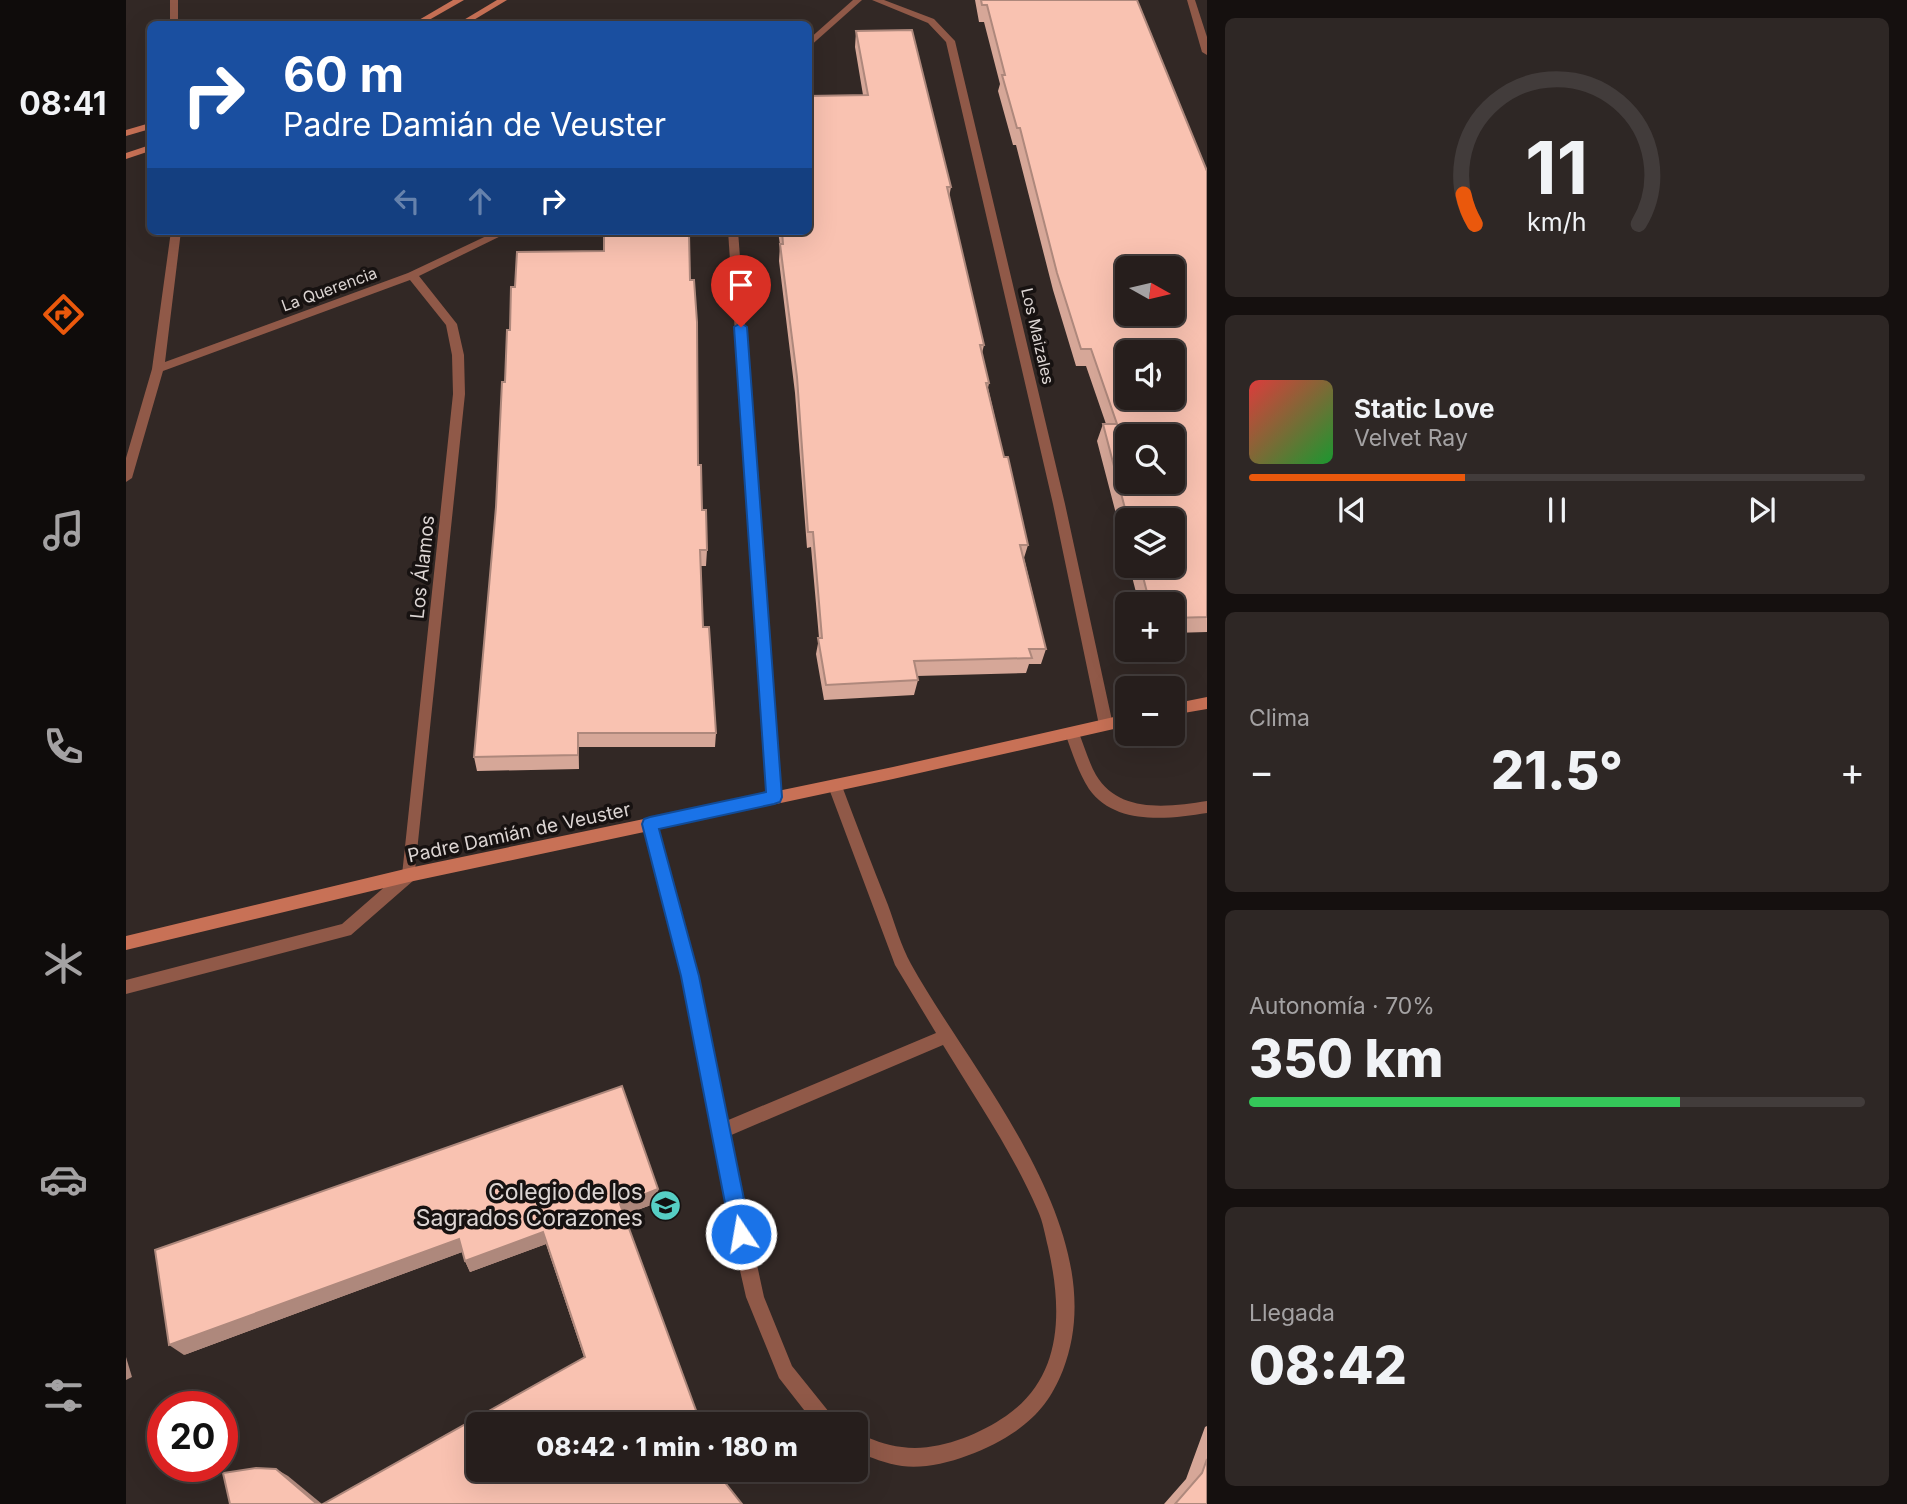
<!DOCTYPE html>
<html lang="es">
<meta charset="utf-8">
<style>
body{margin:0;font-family:Inter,sans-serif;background:#2e2725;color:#f1f3f6;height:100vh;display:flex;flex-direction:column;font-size:26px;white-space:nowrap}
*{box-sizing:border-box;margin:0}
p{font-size:23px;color:#a4a2a3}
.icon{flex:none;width:38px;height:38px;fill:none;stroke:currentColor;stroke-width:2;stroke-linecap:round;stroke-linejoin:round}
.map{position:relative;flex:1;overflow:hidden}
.panel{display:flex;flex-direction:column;gap:18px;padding:18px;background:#15100f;width:700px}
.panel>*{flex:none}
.banner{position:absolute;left:21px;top:21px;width:665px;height:214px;border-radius:10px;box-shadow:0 7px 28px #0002,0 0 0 2px #423c3b;background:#1a4fa0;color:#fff;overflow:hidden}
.needle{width:46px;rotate:98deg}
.buttons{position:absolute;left:989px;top:256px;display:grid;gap:14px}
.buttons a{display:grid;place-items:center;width:70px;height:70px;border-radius:10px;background:#261e1c;box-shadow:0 7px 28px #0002,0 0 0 2px #423c3b;font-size:35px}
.speed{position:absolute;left:21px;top:1391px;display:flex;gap:14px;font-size:35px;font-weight:700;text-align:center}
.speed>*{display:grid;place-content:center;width:91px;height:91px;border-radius:50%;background:#261e1c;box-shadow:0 7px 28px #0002,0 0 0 2px #423c3b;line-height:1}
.speed .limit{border:10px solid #d22;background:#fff;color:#111}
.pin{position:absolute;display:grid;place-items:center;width:60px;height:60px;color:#fff;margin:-72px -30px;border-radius:50% 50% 50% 0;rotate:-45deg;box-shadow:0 0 7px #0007}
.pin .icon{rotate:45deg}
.me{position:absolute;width:77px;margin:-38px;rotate:348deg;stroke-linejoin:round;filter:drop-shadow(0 0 5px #0008)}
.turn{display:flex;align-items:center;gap:24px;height:147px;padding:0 21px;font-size:32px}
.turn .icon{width:91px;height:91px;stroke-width:2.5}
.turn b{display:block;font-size:49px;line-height:60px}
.lanes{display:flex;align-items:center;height:66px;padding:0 21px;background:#0003;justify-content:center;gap:35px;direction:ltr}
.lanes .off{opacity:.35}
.big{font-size:52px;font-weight:800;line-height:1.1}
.panel .tile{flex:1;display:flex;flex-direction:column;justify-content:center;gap:10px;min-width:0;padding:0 24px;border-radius:10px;background:#2e2725}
.panel .dial{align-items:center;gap:0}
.dial svg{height:182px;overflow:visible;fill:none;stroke:#423c3b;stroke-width:7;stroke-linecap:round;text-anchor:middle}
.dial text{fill:#f1f3f6;stroke:none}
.song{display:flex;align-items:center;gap:21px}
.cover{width:84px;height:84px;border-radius:10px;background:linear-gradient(135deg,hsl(0 70% 55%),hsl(130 70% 35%))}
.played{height:7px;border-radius:4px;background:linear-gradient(90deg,#ea580c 35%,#423c3b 35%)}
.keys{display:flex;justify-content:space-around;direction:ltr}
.heat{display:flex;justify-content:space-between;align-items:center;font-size:38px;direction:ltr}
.charge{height:10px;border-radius:5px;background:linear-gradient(90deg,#34c759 70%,#423c3b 0)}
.trip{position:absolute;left:340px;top:1412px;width:402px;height:70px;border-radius:10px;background:#261e1c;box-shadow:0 7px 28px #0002,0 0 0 2px #423c3b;font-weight:800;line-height:70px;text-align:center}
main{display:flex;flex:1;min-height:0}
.dock{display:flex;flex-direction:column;width:126px;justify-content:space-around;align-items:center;background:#0f0c0b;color:#a4a2a3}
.dock .icon{width:49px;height:49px}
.dock .on{color:#ea580c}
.dock b{font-size:32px;color:#f1f3f6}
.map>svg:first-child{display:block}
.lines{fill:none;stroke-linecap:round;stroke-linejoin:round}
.lane{fill:#905948;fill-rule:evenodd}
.street{fill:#905948;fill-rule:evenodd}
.secondary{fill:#c87156;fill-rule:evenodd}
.wall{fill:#d6a798}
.shaded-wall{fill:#ae887c}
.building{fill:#f9c2b1;stroke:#ae887c;stroke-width:2;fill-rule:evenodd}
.route{fill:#1a73e8;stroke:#114b97;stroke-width:2}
.labels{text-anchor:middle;stroke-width:7;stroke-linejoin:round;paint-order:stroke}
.far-street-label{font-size:16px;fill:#dcd5d3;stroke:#171211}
.street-label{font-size:19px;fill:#dcd5d3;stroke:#171211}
.near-poi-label{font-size:23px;fill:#dcd5d3;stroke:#171211;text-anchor:end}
</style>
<main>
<nav class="dock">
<b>08:41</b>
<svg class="icon on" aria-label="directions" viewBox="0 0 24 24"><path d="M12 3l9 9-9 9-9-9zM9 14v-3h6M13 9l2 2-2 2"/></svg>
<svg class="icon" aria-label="music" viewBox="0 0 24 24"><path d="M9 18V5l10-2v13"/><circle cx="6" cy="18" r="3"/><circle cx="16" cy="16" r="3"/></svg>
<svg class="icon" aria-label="phone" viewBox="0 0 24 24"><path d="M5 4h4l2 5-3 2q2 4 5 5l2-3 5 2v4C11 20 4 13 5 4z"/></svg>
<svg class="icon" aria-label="climate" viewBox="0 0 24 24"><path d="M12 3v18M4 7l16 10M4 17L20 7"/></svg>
<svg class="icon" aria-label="car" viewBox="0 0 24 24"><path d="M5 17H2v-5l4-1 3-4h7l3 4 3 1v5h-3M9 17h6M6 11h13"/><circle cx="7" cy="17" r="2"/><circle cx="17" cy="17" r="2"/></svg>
<svg class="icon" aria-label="filters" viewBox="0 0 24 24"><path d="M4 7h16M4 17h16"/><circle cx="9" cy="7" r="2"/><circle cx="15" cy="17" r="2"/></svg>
</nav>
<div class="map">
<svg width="1081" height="1504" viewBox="0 0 1081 1504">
<rect width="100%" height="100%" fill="#322825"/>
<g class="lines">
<g class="lane">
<path d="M946,727L951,729C958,744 962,761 970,775C993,814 1043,807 1081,801V813C1043,819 989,826 963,789C952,772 946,752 939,733L941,729Z"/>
<path d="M709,780L714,782L716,786C731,826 746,865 762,905C769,924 775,946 785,964C847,1076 990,1233 937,1370C926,1397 914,1414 890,1431C861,1451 811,1471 776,1466C761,1464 744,1457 730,1452V1434C745,1438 760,1446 776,1447C811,1452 852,1435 880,1416C938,1376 936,1308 922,1247C919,1235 917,1222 912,1211C887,1153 850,1099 817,1045L603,1136L638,1297L666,1366L703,1412L710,1417L712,1424H689L653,1378L620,1297L601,1213L556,977L517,824L519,820L524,818L529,820L531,824L572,977L600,1121L810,1033L769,965L702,786L704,782Z"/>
<polygon points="283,868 288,870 290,875 288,880 225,935 0,994 0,980 216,924 278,870"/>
</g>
<g class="street">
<rect x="44" y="0" width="8" height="24"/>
<polygon points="727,0 736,0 682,48 682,40"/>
<polygon points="746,0 758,0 808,19 829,41 939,504 987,725 985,729 975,729 973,725 927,504 820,42 802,23"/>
<polygon points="1061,0 1069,0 1081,37 1081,55 1076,52"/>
<polygon points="45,231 55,231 39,362 282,273 371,231 385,231 293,276 331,324 338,355 339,394 288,880 283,882 278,880 276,875 327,394 326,355 320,325 284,280 37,371 6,478 0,482 0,458 26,369"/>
<polygon points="602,231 612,231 655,797 653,801 648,803 643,801 641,797"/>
</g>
<g class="secondary">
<polygon points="327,0 338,0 296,24 286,24"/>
<polygon points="371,0 381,0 341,24 331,24"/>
<polygon points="24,123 24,129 0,136 0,130"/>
<polygon points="24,145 24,151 0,159 0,153"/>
<polygon points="1081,697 1081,709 1046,715 1046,704"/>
<polygon points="1001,714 1001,726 767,779 283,882 0,950 0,936 283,868 767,767"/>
</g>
</g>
<g class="wall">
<polygon points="849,0 1011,0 1081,171 1081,632 1046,633 1046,604 1013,604 1003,565 1046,565 1046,520 1001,520 1001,556 971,441 977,424 980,424 960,366 950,366 927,290 890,145 887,145 872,91 874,84 858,22 853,22"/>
<polygon points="730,31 825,187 823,197 858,345 856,353 863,383 862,388 878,457 902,545 898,558 920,649 915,664 903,664 900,673 791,676 792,680 788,695 698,700 690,654 693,638 685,547 681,548 669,393 653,261 654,245 652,231 682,231 737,95 729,47"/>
<polygon points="572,465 576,510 581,550 580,566 575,566 577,627 590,733 589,747 453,747 453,769 351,771 348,757"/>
<polygon points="496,1086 532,1189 533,1202 498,1215 458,1357 420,1244 344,1272 339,1261 336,1252 58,1355"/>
<polygon points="1081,1426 1081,1504 1038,1504 1060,1479 1079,1427"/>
</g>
<g class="shaded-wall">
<polygon points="452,733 453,747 453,769 452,755"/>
<polygon points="532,1189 533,1202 495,1216 494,1204"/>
<polygon points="417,1232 420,1244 344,1272 339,1261"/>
<polygon points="333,1239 339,1251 58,1355 43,1345"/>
<polygon points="0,1357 6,1377 0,1380"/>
<polygon points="150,1469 162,1476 196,1504 191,1504"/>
</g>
<g class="building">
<path d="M855,0H1011L1081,171V617L1046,618V604H1024L1014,565H1046V520H1002L977,424H991L965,349H955L931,273L894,128H891L876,75H879L861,5H856ZM1001,268H1046V313H1001ZM1001,352H1046V397H1001ZM1001,436H1046V481H1001Z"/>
<polygon points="786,30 825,187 821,187 858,345 854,345 863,383 860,383 878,457 882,457 902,545 894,545 920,649 903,649 906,658 788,661 792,680 700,685 692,638 696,638 687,532 682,532 671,377 654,244 657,244 656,231 682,231 682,96 742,95 730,31"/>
<polygon points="563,234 564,280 568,280 571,322 572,465 575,465 576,510 580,510 581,550 574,550 577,627 583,627 590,733 452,733 452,755 348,757 370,507 376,382 379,382 381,330 384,330 385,287 389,287 391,252 478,251 478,235"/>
<polygon points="496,1086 532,1189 494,1204 575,1424 352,1424 352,1470 589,1470 616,1504 197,1504 459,1357 417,1232 339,1261 333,1239 43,1345 29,1250"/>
<polygon points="1081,1459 1081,1504 1049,1504 1076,1473"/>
<polygon points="130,1468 150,1469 191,1504 104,1504 97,1473"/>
</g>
<polygon class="route" points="615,323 621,327 656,797 654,802 648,804 533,829 573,976 625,1234 622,1241 615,1244 608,1241 605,1234 555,976 516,824 518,819 524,817 640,792 608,327"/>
<defs>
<symbol id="school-disc" viewBox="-11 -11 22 22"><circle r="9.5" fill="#56cec4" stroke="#171211"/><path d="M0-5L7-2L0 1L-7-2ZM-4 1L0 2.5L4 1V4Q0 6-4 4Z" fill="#111"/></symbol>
</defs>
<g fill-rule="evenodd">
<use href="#school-disc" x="522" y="1188" width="35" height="35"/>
</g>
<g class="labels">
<g class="far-street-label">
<text transform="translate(203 289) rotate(-20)" y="6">La Querencia</text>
<text transform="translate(912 336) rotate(77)" y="6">Los Maizales</text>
</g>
<g class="street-label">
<text transform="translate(296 567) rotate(-84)" y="7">Los Álamos</text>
<text transform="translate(393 832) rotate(-12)" y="7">Padre Damián de Veuster</text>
</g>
<g class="near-poi-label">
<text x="517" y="1200">Colegio de los<tspan x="517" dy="26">Sagrados Corazones</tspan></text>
</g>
</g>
</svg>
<div class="buttons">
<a><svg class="needle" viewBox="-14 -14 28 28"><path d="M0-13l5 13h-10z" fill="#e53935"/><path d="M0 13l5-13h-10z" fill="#a4a2a3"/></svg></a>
<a><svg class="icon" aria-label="sound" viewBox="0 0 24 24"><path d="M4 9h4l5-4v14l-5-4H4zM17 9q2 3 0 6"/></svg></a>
<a><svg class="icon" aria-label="search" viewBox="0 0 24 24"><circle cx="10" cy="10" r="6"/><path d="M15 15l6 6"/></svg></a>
<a><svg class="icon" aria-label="layers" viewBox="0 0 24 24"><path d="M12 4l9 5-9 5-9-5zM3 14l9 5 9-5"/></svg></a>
<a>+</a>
<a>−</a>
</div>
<div class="speed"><div class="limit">20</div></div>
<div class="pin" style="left:615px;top:327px;background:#d93025"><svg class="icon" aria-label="arrive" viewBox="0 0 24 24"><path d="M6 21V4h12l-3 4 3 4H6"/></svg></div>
<svg class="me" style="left:615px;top:1234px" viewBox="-20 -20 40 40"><circle r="17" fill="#1a73e8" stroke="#fff" stroke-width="3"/><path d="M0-11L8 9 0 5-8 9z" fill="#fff"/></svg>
<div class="trip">08:42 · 1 min · 180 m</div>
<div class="banner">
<div class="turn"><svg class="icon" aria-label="right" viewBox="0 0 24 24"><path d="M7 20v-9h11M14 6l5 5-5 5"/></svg><div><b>60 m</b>Padre Damián de Veuster</div></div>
<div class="lanes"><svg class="icon off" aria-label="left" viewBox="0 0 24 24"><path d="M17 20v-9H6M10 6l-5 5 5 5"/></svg><svg class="icon off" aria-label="ahead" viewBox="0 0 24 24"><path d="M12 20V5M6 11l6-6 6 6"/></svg><svg class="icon" aria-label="right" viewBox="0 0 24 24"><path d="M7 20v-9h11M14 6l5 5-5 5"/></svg></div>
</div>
</div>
<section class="panel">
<div class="tile dial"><svg viewBox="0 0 100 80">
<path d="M14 69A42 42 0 1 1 86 69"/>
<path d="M14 69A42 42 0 0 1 9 56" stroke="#ea580c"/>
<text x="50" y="56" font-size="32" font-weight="700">11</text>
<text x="50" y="72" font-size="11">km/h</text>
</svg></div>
<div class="tile">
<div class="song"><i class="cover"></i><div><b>Static Love</b><p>Velvet Ray</p></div></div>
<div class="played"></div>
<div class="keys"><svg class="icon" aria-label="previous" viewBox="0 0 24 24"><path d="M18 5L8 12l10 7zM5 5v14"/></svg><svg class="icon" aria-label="pause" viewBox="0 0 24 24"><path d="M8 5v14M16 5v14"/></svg><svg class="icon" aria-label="next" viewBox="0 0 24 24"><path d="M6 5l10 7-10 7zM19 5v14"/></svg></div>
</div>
<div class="tile"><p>Clima</p>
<div class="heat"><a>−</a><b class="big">21.5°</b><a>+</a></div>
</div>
<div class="tile"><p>Autonomía · 70%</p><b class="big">350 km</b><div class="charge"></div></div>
<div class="tile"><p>Llegada</p><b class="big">08:42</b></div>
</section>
</main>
